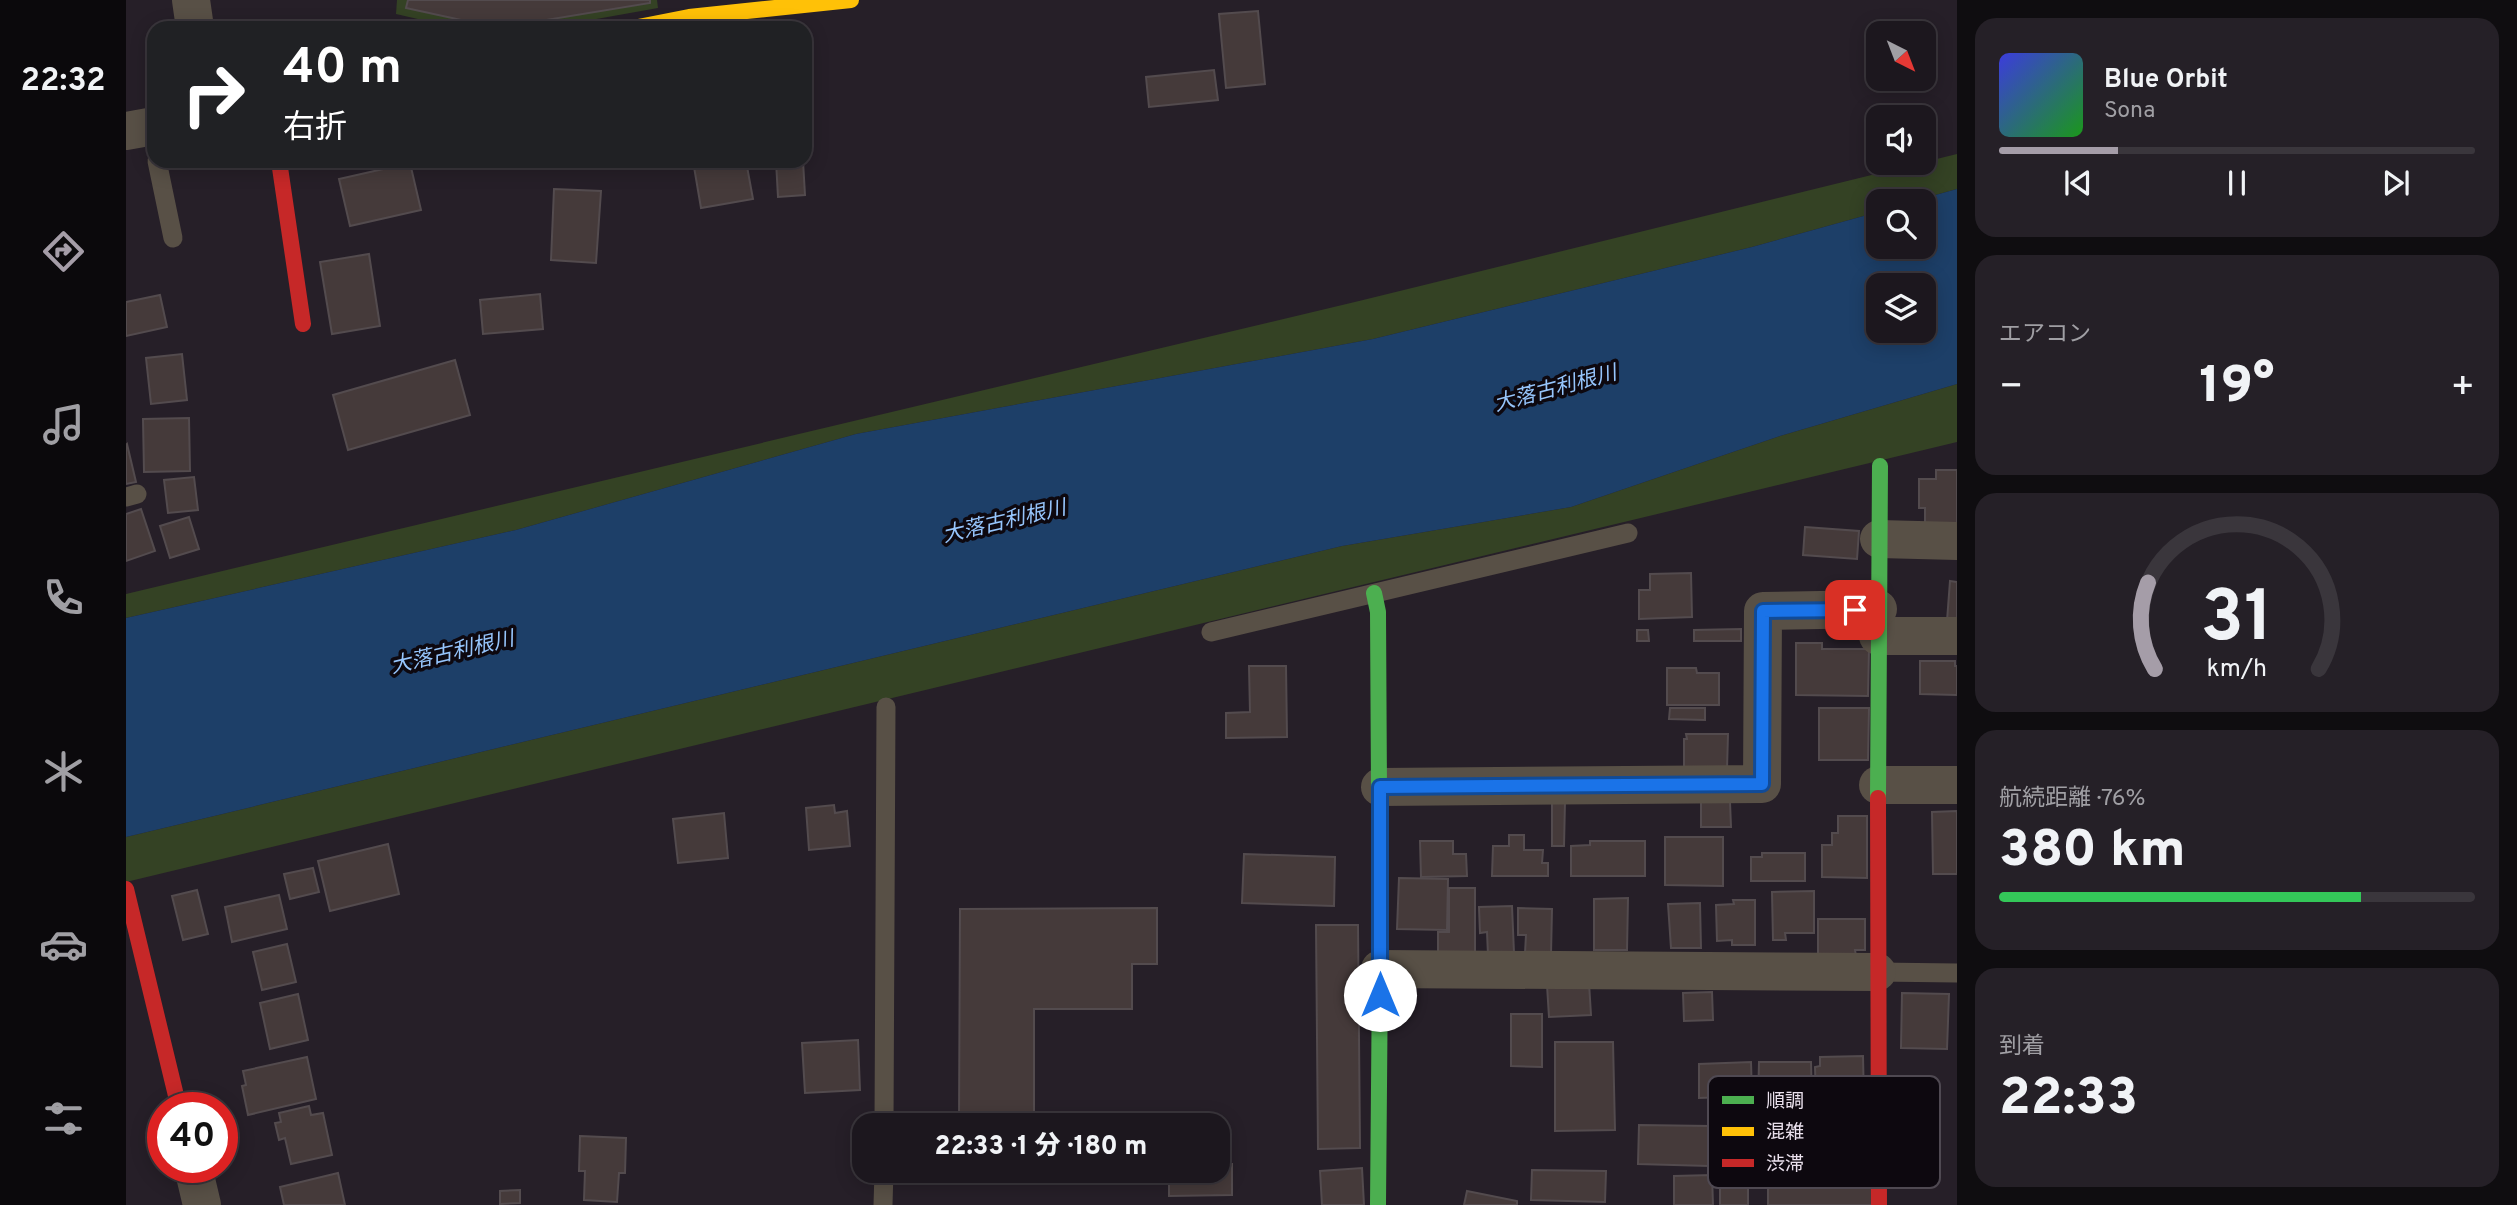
<!DOCTYPE html>
<html lang="ja">
<meta charset="utf-8">
<style>
body{margin:0;font-family:Overpass,"Noto Sans JP",sans-serif;background:#252027;color:#f1f3f6;height:100vh;display:flex;flex-direction:column;font-size:26px;white-space:nowrap}
*{box-sizing:border-box;margin:0}
p{font-size:23px;color:#a09fa4}
.icon{flex:none;width:38px;height:38px;fill:none;stroke:currentColor;stroke-width:2;stroke-linecap:round;stroke-linejoin:round}
.map{position:relative;flex:1;overflow:hidden}
.panel{display:flex;flex-direction:column;gap:18px;padding:18px;background:#0f0d10;width:560px}
.panel>*{flex:none}
.hud{position:absolute;left:21px;top:21px;width:665px;height:147px;border-radius:21px;box-shadow:0 4px 18px #0003,0 0 0 2px #3a363c;background:#202124;color:#fff;overflow:hidden}
.needle{width:46px;rotate:138deg}
.buttons{position:absolute;left:1740px;top:21px;display:grid;gap:14px}
.buttons a{display:grid;place-items:center;width:70px;height:70px;border-radius:14px;background:#1c171e;box-shadow:0 4px 18px #0003,0 0 0 2px #3a363c;font-size:35px}
.speed{position:absolute;left:21px;top:1092px;display:flex;gap:14px;font-size:35px;font-weight:700;text-align:center}
.speed>*{display:grid;place-content:center;width:91px;height:91px;border-radius:50%;background:#1c171e;box-shadow:0 4px 18px #0003,0 0 0 2px #3a363c;line-height:1}
.speed .limit{border:10px solid #d22;background:#fff;color:#111}
.pin{position:absolute;display:grid;place-items:center;width:60px;height:60px;color:#fff;margin:-30px;border-radius:14px;box-shadow:0 4px 10px #0006}
.me{position:absolute;width:77px;margin:-38px;rotate:0deg;stroke-linejoin:round;filter:drop-shadow(0 0 5px #0008)}
.turn{display:flex;align-items:center;gap:24px;height:147px;padding:0 21px;font-size:32px}
.turn .icon{width:91px;height:91px;stroke-width:2.5}
.turn b{display:block;font-size:49px;line-height:60px}
.big{font-size:52px;font-weight:800;line-height:1.1}
.panel .card{flex:1;display:flex;flex-direction:column;justify-content:center;gap:10px;min-width:0;padding:0 24px;border-radius:21px;background:#252027}
.panel .dial{align-items:center;gap:0}
.dial svg{height:182px;overflow:visible;fill:none;stroke:#3a363c;stroke-width:7;stroke-linecap:round;text-anchor:middle}
.dial text{fill:#f1f3f6;stroke:none}
.song{display:flex;align-items:center;gap:21px}
.cover{width:84px;height:84px;border-radius:10px;background:linear-gradient(135deg,hsl(240 70% 55%),hsl(120 70% 35%))}
.played{height:7px;border-radius:4px;background:linear-gradient(90deg,#a59da8 25%,#3a363c 25%)}
.keys{display:flex;justify-content:space-around;direction:ltr}
.heat{display:flex;justify-content:space-between;align-items:center;font-size:38px;direction:ltr}
.charge{height:10px;border-radius:5px;background:linear-gradient(90deg,#34c759 76%,#3a363c 0)}
.trip{position:absolute;left:726px;top:1113px;width:378px;height:70px;border-radius:21px;background:#1c171e;box-shadow:0 4px 18px #0003,0 0 0 2px #3a363c;font-weight:800;line-height:70px;text-align:center}
main{display:flex;flex:1;min-height:0}
.tabs{display:flex;flex-direction:column;width:126px;justify-content:space-around;align-items:center;background:#0b090c;color:#a09fa4}
.tabs .icon{width:49px;height:49px}
.tabs .selected{color:#a59da8}
.tabs b{font-size:32px;color:#f1f3f6}
.map>svg:first-child{display:block}
.green{fill:#344224}
.water{fill:#1d3f68;fill-rule:evenodd}
.building{fill:#453a3a;stroke:#534b4e;stroke-width:2}
.lines{fill:none;stroke-linecap:round;stroke-linejoin:round}
.lane{stroke:#585046;stroke-width:19}
.street{stroke:#585046;stroke-width:38}
.fast{stroke:#4caf50;stroke-width:16}
.slow{stroke:#ffc107;stroke-width:16}
.jam{stroke:#c62828;stroke-width:16}
.route-casing{stroke:#114b97;stroke-width:18}
.route{stroke:#1a73e8;stroke-width:12}
.labels{text-anchor:middle;stroke-width:7;stroke-linejoin:round;paint-order:stroke}
.water-label{font-size:21px;font-style:italic;fill:#96c5fc;stroke:#0d080f}
.key{fill:#0d080f;stroke:#4f4952;stroke-width:2}
.key-label{font-size:19px;fill:#eae1ed}
</style>
<main>
<nav class="tabs">
<b>22:32</b>
<svg class="icon selected" aria-label="directions" viewBox="0 0 24 24"><path d="M12 3l9 9-9 9-9-9zM9 14v-3h6M13 9l2 2-2 2"/></svg>
<svg class="icon" aria-label="music" viewBox="0 0 24 24"><path d="M9 18V5l10-2v13"/><circle cx="6" cy="18" r="3"/><circle cx="16" cy="16" r="3"/></svg>
<svg class="icon" aria-label="phone" viewBox="0 0 24 24"><path d="M5 4h4l2 5-3 2q2 4 5 5l2-3 5 2v4C11 20 4 13 5 4z"/></svg>
<svg class="icon" aria-label="climate" viewBox="0 0 24 24"><path d="M12 3v18M4 7l16 10M4 17L20 7"/></svg>
<svg class="icon" aria-label="car" viewBox="0 0 24 24"><path d="M5 17H2v-5l4-1 3-4h7l3 4 3 1v5h-3M9 17h6M6 11h13"/><circle cx="7" cy="17" r="2"/><circle cx="17" cy="17" r="2"/></svg>
<svg class="icon" aria-label="filters" viewBox="0 0 24 24"><path d="M4 7h16M4 17h16"/><circle cx="9" cy="7" r="2"/><circle cx="15" cy="17" r="2"/></svg>
</nav>
<div class="map">
<svg width="1831" height="1205" viewBox="0 0 1831 1205">
<rect width="100%" height="100%" fill="#261f28"/>
<g class="green">
<polygon points="271,0 531,0 532,8 420,28 331,28 270,14"/>
<polygon points="1831,154 1831,189 1788,201 1752,201 1752,212 1626,247 1247,339 730,434 390,530 0,618 0,594 1233,301"/>
<polygon points="1831,384 1831,442 0,882 0,837 1216,546 1445,507 1654,436"/>
</g>
<path class="water" d="M1831,189V384L1654,436L1445,507L1216,546L0,837V618L390,530L730,434L1247,339L1626,247L1752,212V247H1797V201H1788ZM1752,285H1797V331H1752Z"/>
<g class="building">
<polygon points="282,0 524,0 524,3 372,28 280,8"/>
<polygon points="1132,11 1139,84 1100,88 1093,14"/>
<polygon points="1088,70 1092,100 1023,107 1020,77"/>
<polygon points="567,161 620,161 627,199 575,208"/>
<polygon points="650,161 677,161 679,195 652,197"/>
<polygon points="284,163 295,210 224,226 213,179"/>
<polygon points="428,189 475,191 470,263 425,260"/>
<polygon points="243,254 254,326 206,334 194,262"/>
<polygon points="414,294 417,329 357,334 354,300"/>
<polygon points="34,295 41,327 0,336 0,302"/>
<polygon points="56,354 61,400 25,404 20,358"/>
<polygon points="329,360 344,415 222,450 207,395"/>
<polygon points="63,418 64,471 18,472 17,419"/>
<polygon points="1,444 10,482 0,484 0,445"/>
<polygon points="1810,470 1831,470 1831,525 1799,525 1799,508 1793,508 1793,479 1810,479"/>
<polygon points="68,477 72,510 42,513 38,480"/>
<polygon points="15,509 29,551 0,561 0,514"/>
<polygon points="63,517 73,549 44,558 34,526"/>
<polygon points="1679,527 1733,531 1731,559 1677,555"/>
<polygon points="1565,573 1566,617 1513,619 1513,590 1524,590 1524,574"/>
<polygon points="1824,581 1831,582 1831,621 1821,621"/>
<polygon points="1615,629 1615,641 1568,641 1568,630"/>
<polygon points="1511,630 1522,630 1523,641 1511,641"/>
<polygon points="1670,643 1696,643 1696,649 1743,649 1742,696 1670,695"/>
<polygon points="1794,661 1829,661 1829,666 1831,666 1831,695 1794,694"/>
<polygon points="1123,666 1160,666 1161,737 1100,738 1100,713 1124,712"/>
<polygon points="1541,668 1570,668 1571,673 1593,673 1593,705 1541,705"/>
<polygon points="1544,708 1579,708 1579,720 1543,719"/>
<polygon points="1693,708 1743,708 1742,760 1693,760"/>
<polygon points="1560,734 1602,734 1601,769 1558,769 1558,739 1561,739"/>
<polygon points="1426,801 1439,801 1438,846 1426,846"/>
<polygon points="1575,802 1604,802 1605,827 1575,827"/>
<polygon points="708,805 709,813 721,811 724,846 683,850 680,808"/>
<polygon points="1831,811 1831,874 1807,874 1806,812"/>
<polygon points="598,813 602,858 552,863 547,819"/>
<polygon points="1712,816 1741,816 1741,878 1696,877 1696,845 1706,845 1706,833 1712,833"/>
<polygon points="1383,835 1398,835 1398,850 1417,850 1416,863 1422,863 1422,876 1366,876 1367,846 1383,846"/>
<polygon points="1539,837 1597,837 1597,886 1539,885"/>
<polygon points="1294,841 1327,841 1327,854 1340,854 1341,876 1295,877"/>
<polygon points="1464,841 1519,841 1519,876 1445,876 1445,846 1464,845"/>
<polygon points="262,844 273,894 204,911 192,861"/>
<polygon points="1636,853 1679,853 1679,881 1625,881 1625,857 1636,857"/>
<polygon points="1118,854 1209,857 1208,906 1116,903"/>
<polygon points="187,868 193,892 164,899 158,874"/>
<polygon points="1273,878 1322,879 1321,930 1271,929"/>
<polygon points="1323,888 1349,888 1349,959 1312,959 1312,932 1323,932"/>
<polygon points="71,890 82,934 57,940 46,896"/>
<polygon points="1688,891 1688,933 1659,933 1660,940 1647,940 1646,892"/>
<polygon points="153,895 161,929 106,942 99,907"/>
<polygon points="1502,898 1501,950 1468,950 1468,899"/>
<polygon points="1607,900 1629,900 1629,945 1606,945 1606,940 1591,941 1590,905 1608,904"/>
<polygon points="1574,903 1575,948 1545,948 1542,904"/>
<polygon points="1386,906 1388,953 1362,955 1361,932 1354,933 1353,907"/>
<polygon points="1031,908 1031,964 1006,964 1006,1009 908,1009 908,1125 833,1125 834,909"/>
<polygon points="1392,908 1426,909 1425,954 1399,953 1400,935 1392,935"/>
<polygon points="1692,919 1739,919 1739,950 1729,950 1730,956 1692,956"/>
<polygon points="1190,925 1232,925 1234,1148 1192,1149"/>
<polygon points="161,944 170,982 136,990 127,952"/>
<polygon points="1463,983 1465,1015 1423,1017 1421,985"/>
<polygon points="1586,992 1587,1020 1558,1021 1557,993"/>
<polygon points="1776,993 1823,994 1821,1049 1775,1048"/>
<polygon points="172,994 182,1040 144,1049 134,1003"/>
<polygon points="1385,1014 1416,1014 1416,1067 1385,1066"/>
<polygon points="732,1040 734,1090 679,1093 676,1043"/>
<polygon points="1429,1042 1487,1042 1489,1130 1429,1131"/>
<polygon points="1737,1056 1738,1101 1690,1102 1689,1067 1694,1066 1694,1057"/>
<polygon points="181,1057 190,1099 122,1115 116,1086 120,1085 117,1071"/>
<polygon points="1625,1062 1626,1096 1573,1098 1573,1064"/>
<polygon points="1633,1062 1685,1062 1686,1102 1632,1103"/>
<polygon points="183,1106 185,1115 197,1113 206,1155 165,1164 159,1138 153,1140 149,1123 155,1122 153,1113"/>
<polygon points="1513,1125 1584,1126 1583,1166 1512,1164"/>
<polygon points="454,1136 500,1138 499,1173 493,1173 491,1202 458,1200 459,1171 453,1171"/>
<polygon points="1092,1164 1106,1164 1106,1195 1043,1196 1043,1171 1092,1171"/>
<polygon points="1236,1168 1238,1205 1196,1205 1194,1171"/>
<polygon points="1406,1170 1480,1171 1479,1202 1405,1200"/>
<polygon points="212,1173 219,1205 158,1205 154,1187"/>
<polygon points="1642,1174 1748,1175 1747,1205 1642,1205"/>
<polygon points="1586,1175 1587,1205 1548,1205 1548,1176"/>
<rect x="1594" y="1186" width="28" height="19"/>
<polygon points="394,1190 394,1203 374,1204 374,1191"/>
<polygon points="1341,1191 1391,1201 1391,1205 1338,1205"/>
</g>
<g class="lines">
<g class="lane">
<polyline points="31,161 47,238"/>
<polyline points="0,497 11,494"/>
<polyline points="1085,632 1502,533"/>
<polyline points="1751,972 1831,973"/>
<polyline points="758,1125 760,707"/>
<polyline points="757,1205 758,1171"/>
</g>
<g class="street">
<polyline points="65,0 69,28"/>
<polyline points="0,131 28,126"/>
<polyline points="1753,539 1831,541"/>
<polyline points="1752,636 1831,636"/>
<polyline points="1752,785 1831,785"/>
<polyline points="1254,787 1636,784 1637,611 1752,609"/>
<polyline points="1254,969 1751,972"/>
<polyline points="67,1167 76,1205"/>
</g>
<g class="fast">
<polyline points="1248,593 1252,612 1254,969 1252,1205"/>
<polyline points="1752,798 1754,466"/>
</g>
<polyline class="slow" points="507,28 563,17 725,0"/>
<g class="jam">
<polyline points="153,161 177,324"/>
<polyline points="1752,798 1753,1205"/>
<polyline points="0,889 53,1108"/>
</g>
</g>
<g class="lines">
<defs>
<polyline id="route" points="1254,995 1254,787 1636,784 1637,611 1729,610"/>
</defs>
<use href="#route" class="route-casing"/>
<use href="#route" class="route"/>
</g>
<g class="labels">
<g class="water-label">
<text transform="translate(1429 388) rotate(-15)" y="7">大落古利根川</text>
<text transform="translate(878 521) rotate(-13)" y="7">大落古利根川</text>
<text transform="translate(326 652) rotate(-13)" y="7">大落古利根川</text>
</g>
</g>
<rect x="1582" y="1076" width="232" height="112" rx="10" class="key"/>
<rect x="1596" y="1096" width="32" height="8" fill="#4caf50"/>
<rect x="1596" y="1127" width="32" height="9" fill="#ffc107"/>
<rect x="1596" y="1159" width="32" height="8" fill="#c62828"/>
<g class="key-label">
<text x="1640" y="1107">順調</text>
<text x="1640" y="1138">混雑</text>
<text x="1640" y="1170">渋滞</text>
</g>
</svg>
<div class="buttons">
<a><svg class="needle" viewBox="-14 -14 28 28"><path d="M0-13l5 13h-10z" fill="#e53935"/><path d="M0 13l5-13h-10z" fill="#a09fa4"/></svg></a>
<a><svg class="icon" aria-label="sound" viewBox="0 0 24 24"><path d="M4 9h4l5-4v14l-5-4H4zM17 9q2 3 0 6"/></svg></a>
<a><svg class="icon" aria-label="search" viewBox="0 0 24 24"><circle cx="10" cy="10" r="6"/><path d="M15 15l6 6"/></svg></a>
<a><svg class="icon" aria-label="layers" viewBox="0 0 24 24"><path d="M12 4l9 5-9 5-9-5zM3 14l9 5 9-5"/></svg></a>
</div>
<div class="speed"><div class="limit">40</div></div>
<div class="pin" style="left:1729px;top:610px;background:#d93025"><svg class="icon" aria-label="arrive" viewBox="0 0 24 24"><path d="M6 21V4h12l-3 4 3 4H6"/></svg></div>
<svg class="me" style="left:1254px;top:995px" viewBox="-20 -20 40 40"><circle r="19" fill="#fff"/><path d="M0-13L10 11 0 6-10 11z" fill="#1a73e8"/></svg>
<div class="trip">22:33 · 1 分 · 180 m</div>
<div class="hud">
<div class="turn"><svg class="icon" aria-label="right" viewBox="0 0 24 24"><path d="M7 20v-9h11M14 6l5 5-5 5"/></svg><div><b>40 m</b>右折</div></div>
</div>
</div>
<section class="panel">
<div class="card">
<div class="song"><i class="cover"></i><div><b>Blue Orbit</b><p>Sona</p></div></div>
<div class="played"></div>
<div class="keys"><svg class="icon" aria-label="previous" viewBox="0 0 24 24"><path d="M18 5L8 12l10 7zM5 5v14"/></svg><svg class="icon" aria-label="pause" viewBox="0 0 24 24"><path d="M8 5v14M16 5v14"/></svg><svg class="icon" aria-label="next" viewBox="0 0 24 24"><path d="M6 5l10 7-10 7zM19 5v14"/></svg></div>
</div>
<div class="card"><p>エアコン</p>
<div class="heat"><a>−</a><b class="big">19°</b><a>+</a></div>
</div>
<div class="card dial"><svg viewBox="0 0 100 80">
<path d="M14 69A42 42 0 1 1 86 69"/>
<path d="M14 69A42 42 0 0 1 11 31" stroke="#a59da8"/>
<text x="50" y="56" font-size="32" font-weight="700">31</text>
<text x="50" y="72" font-size="11">km/h</text>
</svg></div>
<div class="card"><p>航続距離 · 76%</p><b class="big">380 km</b><div class="charge"></div></div>
<div class="card"><p>到着</p><b class="big">22:33</b></div>
</section>
</main>
